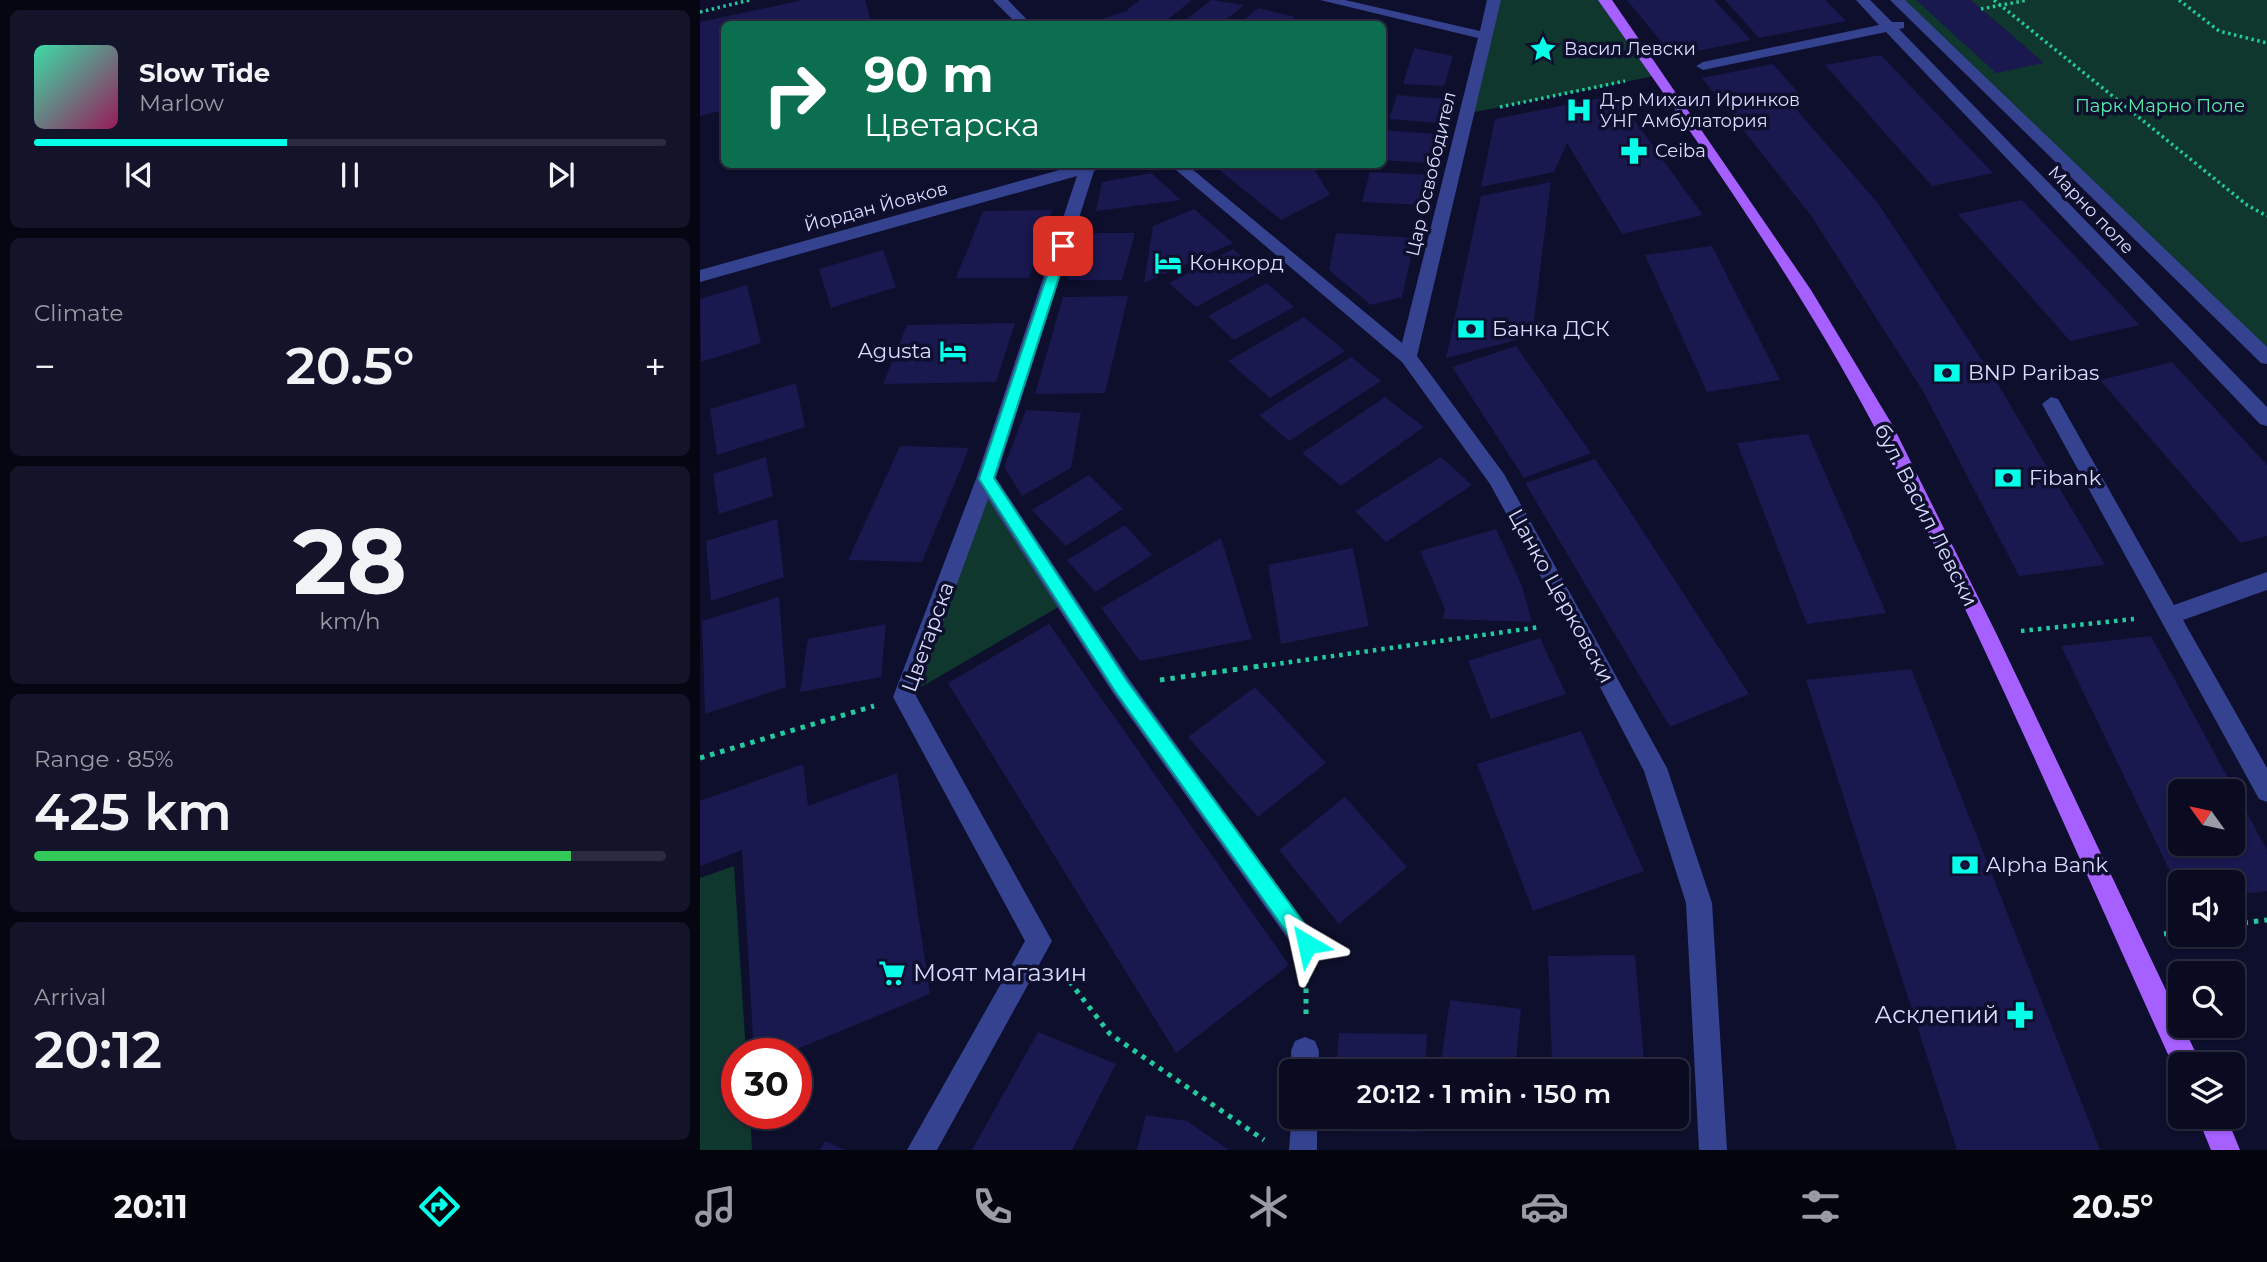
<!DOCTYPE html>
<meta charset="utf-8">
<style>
body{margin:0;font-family:Montserrat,sans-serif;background:#13142a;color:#f1f3f6;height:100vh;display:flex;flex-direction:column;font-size:26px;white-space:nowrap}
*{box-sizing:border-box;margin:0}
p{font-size:23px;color:#999ba5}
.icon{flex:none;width:38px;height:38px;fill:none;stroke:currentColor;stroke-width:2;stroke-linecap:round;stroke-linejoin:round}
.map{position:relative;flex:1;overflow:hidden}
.details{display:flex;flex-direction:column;gap:10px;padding:10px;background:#060612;width:700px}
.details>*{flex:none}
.guide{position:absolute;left:21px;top:21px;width:665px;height:147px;border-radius:10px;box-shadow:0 2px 5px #0004,0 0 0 2px #2a2b3f;background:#0b6e4f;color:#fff;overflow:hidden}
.needle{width:46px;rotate:303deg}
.fabs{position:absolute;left:1468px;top:779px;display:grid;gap:14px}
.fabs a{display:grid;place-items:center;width:77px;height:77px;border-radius:10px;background:#0a0b21;box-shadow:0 2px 5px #0004,0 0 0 2px #2a2b3f;font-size:35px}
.speed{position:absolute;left:21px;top:1038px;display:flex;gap:14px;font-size:35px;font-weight:700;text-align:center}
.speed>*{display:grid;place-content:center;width:91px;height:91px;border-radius:50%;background:#0a0b21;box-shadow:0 2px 5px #0004,0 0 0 2px #2a2b3f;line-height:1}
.speed .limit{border:10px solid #d22;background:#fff;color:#111}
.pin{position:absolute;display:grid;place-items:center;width:60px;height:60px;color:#fff;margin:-30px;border-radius:14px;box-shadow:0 4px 10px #0006}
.me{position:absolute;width:77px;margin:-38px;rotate:324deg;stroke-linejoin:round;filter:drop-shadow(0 0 5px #0008)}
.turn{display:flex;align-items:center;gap:24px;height:147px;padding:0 28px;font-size:32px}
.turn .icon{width:91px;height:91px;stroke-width:2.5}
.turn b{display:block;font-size:49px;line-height:60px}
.big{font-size:52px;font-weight:600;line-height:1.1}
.details .widget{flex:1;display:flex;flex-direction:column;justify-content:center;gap:10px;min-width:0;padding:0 24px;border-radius:10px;background:#13142a}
.details .dial{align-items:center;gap:0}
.dial b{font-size:91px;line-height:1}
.song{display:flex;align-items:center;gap:21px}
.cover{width:84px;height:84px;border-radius:10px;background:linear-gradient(135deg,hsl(160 70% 55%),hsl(330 70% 35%))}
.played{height:7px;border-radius:4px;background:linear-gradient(90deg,#05ffe8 40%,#2a2b3f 40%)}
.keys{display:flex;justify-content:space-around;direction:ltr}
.heat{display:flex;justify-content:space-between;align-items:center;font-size:38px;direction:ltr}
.charge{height:10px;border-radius:5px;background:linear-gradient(90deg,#34c759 85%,#2a2b3f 0)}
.trip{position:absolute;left:579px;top:1059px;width:410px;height:70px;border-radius:10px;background:#0a0b21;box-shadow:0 2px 5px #0004,0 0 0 2px #2a2b3f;font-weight:600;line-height:70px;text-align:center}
.dock{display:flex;height:112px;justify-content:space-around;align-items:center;background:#04040d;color:#999ba5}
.dock .icon{width:49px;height:49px}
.dock .on{color:#05ffe8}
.dock b{font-size:32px;color:#f1f3f6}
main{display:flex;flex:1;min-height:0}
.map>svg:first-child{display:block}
.green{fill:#10372e}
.building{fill:#19184f;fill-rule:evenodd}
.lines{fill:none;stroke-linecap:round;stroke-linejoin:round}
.path-far2{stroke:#23c99f;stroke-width:3.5;stroke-dasharray:2.5 3.5;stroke-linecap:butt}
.path-far1{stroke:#23c99f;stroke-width:4.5;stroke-dasharray:3.5 5;stroke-linecap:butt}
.path{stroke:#23c99f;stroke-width:5;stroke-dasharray:4.5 6;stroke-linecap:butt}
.minor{fill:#344290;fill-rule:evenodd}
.major{fill:#a560ff;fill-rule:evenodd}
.route{fill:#05ffe8;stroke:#03a697;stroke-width:2}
.labels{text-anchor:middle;stroke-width:7;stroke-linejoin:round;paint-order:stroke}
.far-poi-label{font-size:18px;fill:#d9dcff;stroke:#0e0f2c;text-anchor:start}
.far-park-label{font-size:18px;fill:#57edaa;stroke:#0e0f2c}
.far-street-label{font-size:18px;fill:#d9dcff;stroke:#0e0f2c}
.poi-label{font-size:21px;fill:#d9dcff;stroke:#0e0f2c;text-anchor:start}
.street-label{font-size:21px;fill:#d9dcff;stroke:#0e0f2c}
.near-poi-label{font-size:24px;fill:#d9dcff;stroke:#0e0f2c;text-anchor:start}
</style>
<main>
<section class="details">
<div class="widget">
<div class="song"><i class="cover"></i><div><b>Slow Tide</b><p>Marlow</p></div></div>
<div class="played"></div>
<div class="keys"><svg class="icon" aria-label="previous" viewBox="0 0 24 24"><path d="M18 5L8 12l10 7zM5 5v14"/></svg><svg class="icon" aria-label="pause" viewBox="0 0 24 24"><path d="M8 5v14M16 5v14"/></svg><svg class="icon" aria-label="next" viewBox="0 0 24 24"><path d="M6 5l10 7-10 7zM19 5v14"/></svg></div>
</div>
<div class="widget"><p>Climate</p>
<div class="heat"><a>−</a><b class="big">20.5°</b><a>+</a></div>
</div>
<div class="widget dial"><b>28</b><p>km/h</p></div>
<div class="widget"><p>Range · 85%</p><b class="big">425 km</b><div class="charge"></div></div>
<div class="widget"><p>Arrival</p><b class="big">20:12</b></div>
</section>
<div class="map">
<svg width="1567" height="1150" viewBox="0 0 1567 1150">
<rect width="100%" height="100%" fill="#0e0f2c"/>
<g class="green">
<polygon points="794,0 905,0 959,75 765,114"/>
<polygon points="1197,0 1567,0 1567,358"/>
<polygon points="286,479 367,602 204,697"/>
<polygon points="34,866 46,1053 37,1054 37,1113 50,1113 52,1150 0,1150 0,878"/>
</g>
<g class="building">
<polygon points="103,0 165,0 172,24 24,24 24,110 0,116 0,22"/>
<polygon points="440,0 492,0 462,24 387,24 426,11"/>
<polygon points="511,0 544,5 521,24 484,21"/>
<polygon points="927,0 1014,0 1051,40 973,56"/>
<polygon points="1025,0 1125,0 1146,21 1059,38"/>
<polygon points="1216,0 1271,0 1344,63 1296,73"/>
<polygon points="558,8 595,17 587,24 539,24"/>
<polygon points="714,48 753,56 744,86 703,84"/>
<polygon points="1181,55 1293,173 1232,186 1125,65"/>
<polygon points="1073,64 1102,97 1088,100 1177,202 1296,381 1405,565 1319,576 1224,393 1112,217 1002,78"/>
<polygon points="697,95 745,99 738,123 689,119"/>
<polygon points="916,95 1003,215 922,234 867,143 854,172 781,187 795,119"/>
<polygon points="682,130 736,134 728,163 682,160"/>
<polygon points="512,164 611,164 630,195 581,220"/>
<polygon points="670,172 728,175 721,205 662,202"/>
<polygon points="451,173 481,200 396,211 402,182"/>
<polygon points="851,182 832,336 746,358 781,196"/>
<polygon points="1322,200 1440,325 1370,341 1258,214"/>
<polygon points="494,209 533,243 444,283 453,226"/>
<polygon points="352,210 329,278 256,278 283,211"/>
<polygon points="382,233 435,233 422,280 367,280"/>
<polygon points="636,233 715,238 702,297 671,305 629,270"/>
<polygon points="1012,246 1080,380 1007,392 945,255"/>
<polygon points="533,249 560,272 496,307 469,283"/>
<polygon points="183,250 196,287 131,308 119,269"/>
<polygon points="567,283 594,307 534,340 508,316"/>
<polygon points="47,285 61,343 1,362 0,299"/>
<polygon points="428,296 405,393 335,394 363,297"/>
<polygon points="604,317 645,351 570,398 528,361"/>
<polygon points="315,323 296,382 183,384 207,325"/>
<polygon points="816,346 891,453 824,478 752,367"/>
<polygon points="651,357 681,381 589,441 559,415"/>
<polygon points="1472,362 1567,465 1567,536 1541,543 1400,380"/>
<polygon points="96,383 105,427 17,455 10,409"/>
<polygon points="685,397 724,427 641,486 602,453"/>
<polygon points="326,410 381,413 371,468 322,496 304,467"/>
<polygon points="1108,434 1186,613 1107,624 1037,443"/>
<polygon points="200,446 269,448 222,562 148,560"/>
<polygon points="66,457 73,496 19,514 13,474"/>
<polygon points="741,457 772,485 686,542 655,511"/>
<polygon points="895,459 918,493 1049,694 970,727 825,483"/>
<polygon points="389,475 423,509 366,546 332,510"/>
<polygon points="77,519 84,577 11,601 6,541"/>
<polygon points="425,525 452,555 395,592 367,560"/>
<polygon points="796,529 822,586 832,622 743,619 745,609 720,551"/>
<polygon points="521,538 552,639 440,661 401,608"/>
<polygon points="653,548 669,626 581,644 568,565"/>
<polygon points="79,597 86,687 5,714 2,621"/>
<polygon points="186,624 181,677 100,692 108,639"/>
<polygon points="349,624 589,965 476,1053 248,683"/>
<path d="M1451,636L1567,850V891L1533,895V882H1480V892L1361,646ZM1480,791H1533V844H1480Z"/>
<polygon points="840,638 866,694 791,719 768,661"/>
<polygon points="1211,669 1358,1042 1400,1150 1257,1150 1106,680"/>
<polygon points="555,687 626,763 558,817 488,737"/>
<polygon points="881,731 944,871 833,911 777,764"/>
<polygon points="103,764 108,806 197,773 230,994 85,1054 54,1054 42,850 0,866 0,801"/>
<polygon points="645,797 707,867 639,924 579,850"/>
<polygon points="935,955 944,1060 852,1060 848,956"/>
<polygon points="750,1000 821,1009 815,1070 741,1061"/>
<polygon points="338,1032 416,1064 372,1150 272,1150"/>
<polygon points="639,1033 727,1034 725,1071 636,1071"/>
<polygon points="446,1115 487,1121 529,1150 437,1150"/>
<polygon points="632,1116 723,1116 722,1132 631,1131"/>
<polygon points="125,1141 146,1150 120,1150"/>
</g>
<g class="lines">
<g class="path-far2">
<polyline points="1294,0 1547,205 1567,216"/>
<polyline points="1479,0 1519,31 1567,43"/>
<polyline points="1281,9 1328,0"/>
<polyline points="0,12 50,0"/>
<polyline points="800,107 925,81"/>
</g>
<g class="path-far1">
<polyline points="1321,631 1434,619"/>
<polyline points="555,667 840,627"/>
</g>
<g class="path">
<polyline points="460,680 567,665"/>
<polyline points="0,758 174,706"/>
<polyline points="1533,924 1567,920"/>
<polyline points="1464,934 1480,931"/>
<polyline points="363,973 410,1034 564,1140"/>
<polyline points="606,978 606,1015"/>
</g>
<g class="minor">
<polygon points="293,0 308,0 331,24 317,24"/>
<polygon points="620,0 645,0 780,31 787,0 801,0 717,356 804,474 967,768 1012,903 1027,1150 999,1150 986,903 944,771 869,628 790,484 702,362 469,164 486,164 702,343 778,38"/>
<polygon points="1156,0 1170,0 1192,22 1204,22 1204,28 1199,29 1567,407 1567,426 1560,424 1186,32 1003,70 996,66 1003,62 1179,25"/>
<polygon points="1190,0 1205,0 1567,347 1567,364 1561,363"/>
<polygon points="381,164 404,166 394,171 296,478 429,679 620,944 616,953 607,957 598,953 413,693 288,499 216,696 352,941 237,1150 207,1150 325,941 193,697 276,479 377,176 0,282 0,270"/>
<polygon points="1351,397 1358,399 1474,605 1567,572 1567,590 1483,620 1567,768 1567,802 1559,799 1342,404"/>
<polygon points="605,1037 615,1041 619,1051 618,1071 592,1071 592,1074 591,1051 595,1041"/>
<polygon points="592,1110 592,1116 617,1116 617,1150 589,1150"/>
</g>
<g class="major">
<path d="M898,0H912L1111,290L1193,426L1297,635L1501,1064H1480V1075L1477,1074C1378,858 1285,638 1175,428C1096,278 995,138 898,0Z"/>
<polygon points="1497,1116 1526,1116 1540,1150 1511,1150"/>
</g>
</g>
<polygon class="route" points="358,243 369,246 294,478 427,681 614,937 617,944 614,951 607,954 600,951 415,691 279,479"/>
<defs>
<symbol id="sight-bare" viewBox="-9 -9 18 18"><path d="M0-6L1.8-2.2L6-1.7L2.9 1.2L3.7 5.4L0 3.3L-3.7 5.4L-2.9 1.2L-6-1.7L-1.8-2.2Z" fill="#05ffe8" stroke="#0e0f2c" stroke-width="2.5" paint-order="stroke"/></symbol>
<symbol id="hospital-bare" viewBox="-9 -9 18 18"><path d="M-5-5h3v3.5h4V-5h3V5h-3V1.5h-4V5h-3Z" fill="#05ffe8" stroke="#0e0f2c" stroke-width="2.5" paint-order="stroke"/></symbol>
<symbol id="pharmacy-bare" viewBox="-9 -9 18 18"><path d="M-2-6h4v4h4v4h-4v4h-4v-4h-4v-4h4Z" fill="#05ffe8" stroke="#0e0f2c" stroke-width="2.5" paint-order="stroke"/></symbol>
<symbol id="hotel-bare" viewBox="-9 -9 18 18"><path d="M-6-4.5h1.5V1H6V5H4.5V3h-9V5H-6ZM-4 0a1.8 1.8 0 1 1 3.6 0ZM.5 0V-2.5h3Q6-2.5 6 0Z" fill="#05ffe8" stroke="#0e0f2c" stroke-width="2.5" paint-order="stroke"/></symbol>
<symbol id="bank-bare" viewBox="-9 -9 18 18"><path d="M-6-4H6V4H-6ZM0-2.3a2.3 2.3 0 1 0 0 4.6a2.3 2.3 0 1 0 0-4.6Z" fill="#05ffe8" stroke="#0e0f2c" stroke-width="2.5" paint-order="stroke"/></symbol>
<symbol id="supermarket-bare" viewBox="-9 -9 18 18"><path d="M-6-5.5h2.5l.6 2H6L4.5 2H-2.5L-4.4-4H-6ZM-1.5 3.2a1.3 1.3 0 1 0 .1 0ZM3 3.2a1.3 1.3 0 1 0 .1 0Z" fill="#05ffe8" stroke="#0e0f2c" stroke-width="2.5" paint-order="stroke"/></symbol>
</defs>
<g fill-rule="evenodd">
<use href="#sight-bare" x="824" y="30" width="38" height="38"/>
<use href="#hospital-bare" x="860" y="91" width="38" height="38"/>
<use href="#pharmacy-bare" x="915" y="132" width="38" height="38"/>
<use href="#hotel-bare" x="449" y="244" width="38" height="38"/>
<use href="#bank-bare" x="752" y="310" width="38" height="38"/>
<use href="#hotel-bare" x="234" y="332" width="38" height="38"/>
<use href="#bank-bare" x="1228" y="354" width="38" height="38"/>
<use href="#bank-bare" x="1289" y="459" width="38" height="38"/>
<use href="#bank-bare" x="1246" y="846" width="38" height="38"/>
<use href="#supermarket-bare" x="173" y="954" width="38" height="38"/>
<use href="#pharmacy-bare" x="1301" y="996" width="38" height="38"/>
</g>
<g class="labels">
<g class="far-poi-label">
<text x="864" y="55">Васил Левски</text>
<text x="900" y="106">Д-р Михаил Иринков<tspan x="900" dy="21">УНГ Амбулатория</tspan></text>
<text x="955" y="157">Ceiba</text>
</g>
<g class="far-park-label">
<text x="1460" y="112">Парк Марно Поле</text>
</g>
<g class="far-street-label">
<text transform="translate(731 174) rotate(-77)" y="6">Цар Освободител</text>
<text transform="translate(176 207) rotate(-15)" y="6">Йордан Йовков</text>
<text transform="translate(1391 210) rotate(46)" y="6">Марно поле</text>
</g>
<g class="poi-label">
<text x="489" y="270">Конкорд</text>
<text x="792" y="336">Банка ДСК</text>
<text x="232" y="358" text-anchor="end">Agusta</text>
<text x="1268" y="380">BNP Paribas</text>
<text x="1329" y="485">Fibank</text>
<text x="1286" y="872">Alpha Bank</text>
</g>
<g class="street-label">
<text transform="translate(1226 515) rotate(63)" y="7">бул. Васил Левски</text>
<text transform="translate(861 596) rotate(61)" y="7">Цанко Церковски</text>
<text transform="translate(228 637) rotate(-70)" y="7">Цветарска</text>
</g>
<g class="near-poi-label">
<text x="213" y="981">Моят магазин</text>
<text x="1299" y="1023" text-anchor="end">Асклепий</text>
</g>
</g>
</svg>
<div class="fabs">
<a><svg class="needle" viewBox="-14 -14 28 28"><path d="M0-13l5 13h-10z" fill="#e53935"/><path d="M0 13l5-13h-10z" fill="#999ba5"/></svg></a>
<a><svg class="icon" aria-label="sound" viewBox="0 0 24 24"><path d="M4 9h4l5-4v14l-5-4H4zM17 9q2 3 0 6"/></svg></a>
<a><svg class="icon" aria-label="search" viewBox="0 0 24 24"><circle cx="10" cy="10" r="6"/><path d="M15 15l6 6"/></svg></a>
<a><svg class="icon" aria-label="layers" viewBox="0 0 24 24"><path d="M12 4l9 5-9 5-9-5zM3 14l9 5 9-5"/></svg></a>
</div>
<div class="speed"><div class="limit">30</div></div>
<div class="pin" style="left:363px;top:246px;background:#d93025"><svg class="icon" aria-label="arrive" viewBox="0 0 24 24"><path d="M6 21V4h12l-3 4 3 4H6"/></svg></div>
<svg class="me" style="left:607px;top:944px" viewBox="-20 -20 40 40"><path d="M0-17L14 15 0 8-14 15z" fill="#05ffe8" stroke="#fff" stroke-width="4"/></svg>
<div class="trip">20:12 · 1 min · 150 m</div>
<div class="guide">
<div class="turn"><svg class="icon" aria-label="right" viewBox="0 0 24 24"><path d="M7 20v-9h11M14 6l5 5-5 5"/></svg><div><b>90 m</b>Цветарска</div></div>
</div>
</div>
</main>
<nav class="dock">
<b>20:11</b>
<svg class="icon on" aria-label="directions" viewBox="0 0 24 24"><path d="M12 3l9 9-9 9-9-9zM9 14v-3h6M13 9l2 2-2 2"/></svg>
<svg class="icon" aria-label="music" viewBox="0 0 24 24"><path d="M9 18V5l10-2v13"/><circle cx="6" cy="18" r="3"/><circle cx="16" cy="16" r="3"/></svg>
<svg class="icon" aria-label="phone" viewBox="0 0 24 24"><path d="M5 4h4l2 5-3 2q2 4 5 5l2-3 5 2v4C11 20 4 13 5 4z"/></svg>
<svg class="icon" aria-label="climate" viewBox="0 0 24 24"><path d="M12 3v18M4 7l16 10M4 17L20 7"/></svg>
<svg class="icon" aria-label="car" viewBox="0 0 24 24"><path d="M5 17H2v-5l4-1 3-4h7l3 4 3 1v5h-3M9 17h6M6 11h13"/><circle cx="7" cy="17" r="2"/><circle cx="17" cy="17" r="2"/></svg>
<svg class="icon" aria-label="filters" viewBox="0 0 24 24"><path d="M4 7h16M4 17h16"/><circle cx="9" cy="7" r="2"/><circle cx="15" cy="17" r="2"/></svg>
<b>20.5°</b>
</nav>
